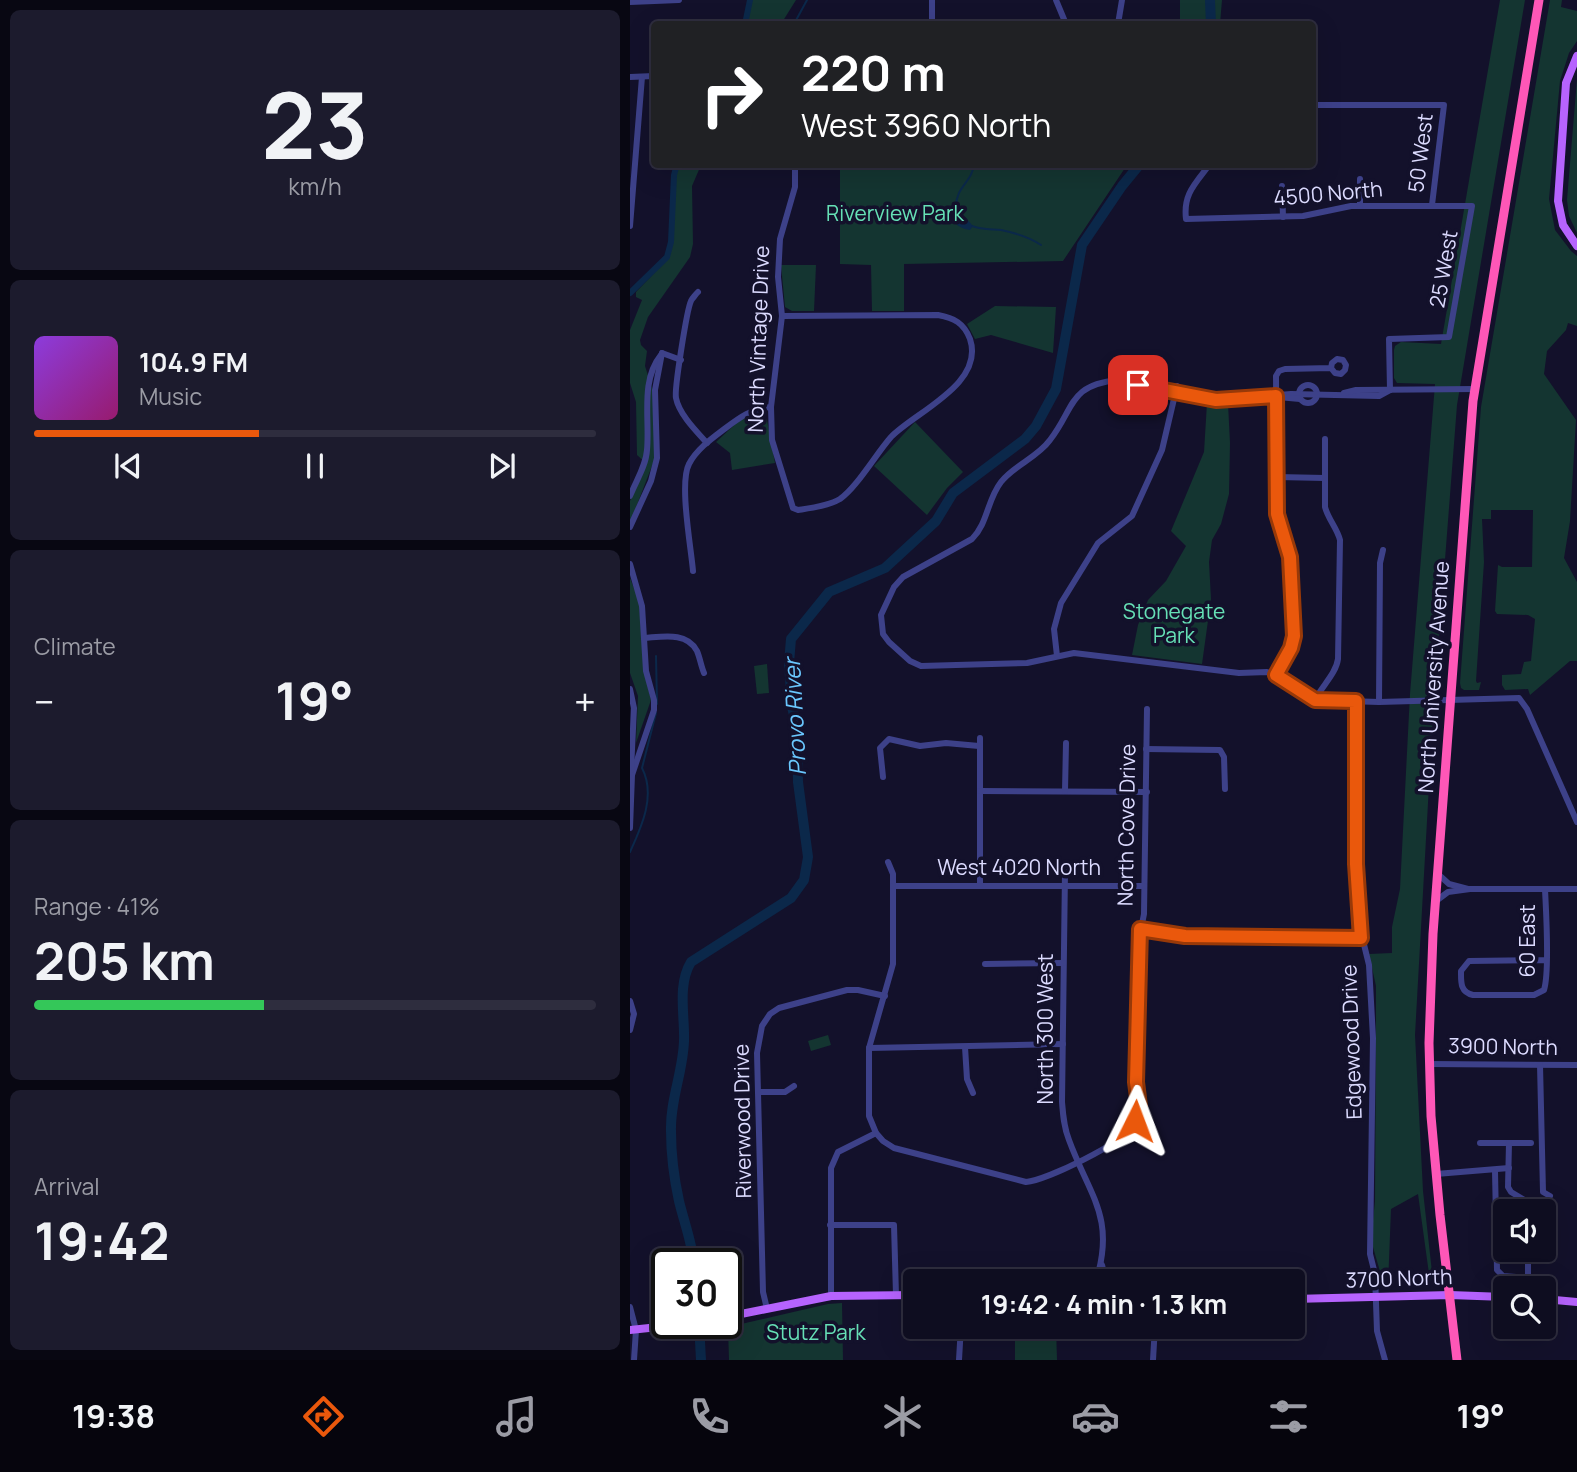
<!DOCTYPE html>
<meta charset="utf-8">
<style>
body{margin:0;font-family:Manrope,sans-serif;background:#1c1b2d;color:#f1f3f6;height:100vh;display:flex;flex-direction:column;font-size:26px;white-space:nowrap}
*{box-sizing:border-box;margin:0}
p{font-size:23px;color:#9b9ca5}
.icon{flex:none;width:38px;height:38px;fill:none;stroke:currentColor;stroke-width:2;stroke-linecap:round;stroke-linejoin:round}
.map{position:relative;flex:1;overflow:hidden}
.sheet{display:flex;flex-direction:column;gap:10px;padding:10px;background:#080712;width:630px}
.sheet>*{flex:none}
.guide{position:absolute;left:21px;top:21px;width:665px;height:147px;border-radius:7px;box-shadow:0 7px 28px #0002,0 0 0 2px #2e2d3e;background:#202124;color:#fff;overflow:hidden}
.controls{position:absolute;left:863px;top:1199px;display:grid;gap:14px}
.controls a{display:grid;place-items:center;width:63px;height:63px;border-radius:7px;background:#0e0d20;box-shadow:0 7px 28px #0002,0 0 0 2px #2e2d3e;font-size:35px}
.speed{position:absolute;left:21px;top:1248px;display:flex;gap:14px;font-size:35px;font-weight:700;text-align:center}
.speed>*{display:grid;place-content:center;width:91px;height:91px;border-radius:50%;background:#0e0d20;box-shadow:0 7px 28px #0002,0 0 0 2px #2e2d3e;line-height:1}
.speed .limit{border:4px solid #111;border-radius:10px;background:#fff;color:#111}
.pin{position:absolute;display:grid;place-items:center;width:60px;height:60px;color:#fff;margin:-30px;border-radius:14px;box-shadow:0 4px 10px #0006}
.me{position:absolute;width:77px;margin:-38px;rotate:3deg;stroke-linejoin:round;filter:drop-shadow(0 0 5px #0008)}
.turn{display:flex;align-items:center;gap:24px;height:147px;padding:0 35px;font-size:32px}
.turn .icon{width:91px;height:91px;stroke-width:2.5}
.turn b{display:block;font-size:49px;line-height:60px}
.big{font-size:52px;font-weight:700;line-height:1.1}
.sheet .card{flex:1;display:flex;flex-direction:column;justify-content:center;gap:10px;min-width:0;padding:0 24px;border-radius:10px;background:#1c1b2d}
.sheet .dial{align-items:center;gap:0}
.dial b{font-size:91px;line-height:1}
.song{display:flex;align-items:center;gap:21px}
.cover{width:84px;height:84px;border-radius:10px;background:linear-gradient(135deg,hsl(270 70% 55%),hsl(320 70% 35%))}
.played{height:7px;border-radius:4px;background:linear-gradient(90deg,#ea580c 40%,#2e2d3e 40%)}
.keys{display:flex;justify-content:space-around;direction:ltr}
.heat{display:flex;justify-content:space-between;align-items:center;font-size:38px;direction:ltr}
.charge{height:10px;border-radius:5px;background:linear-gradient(90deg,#34c759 41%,#2e2d3e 0)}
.trip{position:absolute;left:273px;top:1269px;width:402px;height:70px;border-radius:7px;background:#0e0d20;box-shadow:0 7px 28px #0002,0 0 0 2px #2e2d3e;font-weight:700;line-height:70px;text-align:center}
.tabs{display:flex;height:112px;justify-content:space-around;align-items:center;background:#06050d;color:#9b9ca5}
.tabs .icon{width:49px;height:49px}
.tabs .active{color:#ea580c}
.tabs b{font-size:32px;color:#f1f3f6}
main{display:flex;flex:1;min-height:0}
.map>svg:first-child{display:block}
.green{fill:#143531}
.water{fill:#0b284a}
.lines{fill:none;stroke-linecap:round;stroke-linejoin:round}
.stream{stroke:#0b284a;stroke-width:2}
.canal{stroke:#0b284a;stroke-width:6}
.river{stroke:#0b284a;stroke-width:10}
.minor{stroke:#3d4189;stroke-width:6}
.major{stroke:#b663fe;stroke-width:8}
.highway{stroke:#fe57b7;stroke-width:9}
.route-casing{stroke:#983908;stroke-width:18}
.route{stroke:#ea580c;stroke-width:12}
.labels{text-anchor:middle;stroke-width:7;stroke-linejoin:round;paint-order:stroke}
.street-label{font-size:21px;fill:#dcdbff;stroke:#13112b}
.park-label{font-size:21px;fill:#66e0b6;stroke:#13112b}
.water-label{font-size:23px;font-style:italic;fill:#6ac7fe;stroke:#13112b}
</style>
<main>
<section class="sheet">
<div class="card dial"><b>23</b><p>km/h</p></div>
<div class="card">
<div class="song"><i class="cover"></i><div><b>104.9 FM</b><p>Music</p></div></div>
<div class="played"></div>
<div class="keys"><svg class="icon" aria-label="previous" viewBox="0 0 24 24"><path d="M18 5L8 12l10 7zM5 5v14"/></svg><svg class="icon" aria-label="pause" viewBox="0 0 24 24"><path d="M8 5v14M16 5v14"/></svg><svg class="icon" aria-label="next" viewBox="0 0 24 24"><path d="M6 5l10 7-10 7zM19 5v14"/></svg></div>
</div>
<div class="card"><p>Climate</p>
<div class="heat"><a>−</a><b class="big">19°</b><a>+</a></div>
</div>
<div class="card"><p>Range · 41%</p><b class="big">205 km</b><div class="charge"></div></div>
<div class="card"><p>Arrival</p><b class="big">19:42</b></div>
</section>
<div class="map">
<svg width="947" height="1360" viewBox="0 0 947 1360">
<rect width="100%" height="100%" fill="#13112b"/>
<g class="green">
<polygon points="121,0 166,0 151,24 116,24"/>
<polygon points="550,0 592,0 590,24 550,24"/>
<polygon points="870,0 895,0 827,405 803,714 785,1035 793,1191 803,1281 800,1281 788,1194 761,1209 758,1286 753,1282 741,1240 745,1201 746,1019 746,986 739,954 762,953 762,927 770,889 780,694 805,384 767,383 764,378 764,350 765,346 771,342 811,344"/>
<polygon points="920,0 932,0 931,7 947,11 947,41 939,53 930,81 919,199 925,230 941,251 947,256 947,326 938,323 936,330 917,351 914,374 946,420 940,521 934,558 947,582 947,661 940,661 900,695 898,689 875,690 872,685 872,675 891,674 894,662 901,661 905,619 898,615 867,614 865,611 868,565 872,567 902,567 903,510 861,510 861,519 852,519 854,562 846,681 847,683 851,682 849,690 834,690 831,688 830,683 851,407"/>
<polygon points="947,79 947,233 939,216 937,200"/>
<polygon points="49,165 71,165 62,186 63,244 60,257 18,317 10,340 11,345 17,351 15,366 24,394 25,458 0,523 0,501 16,463 7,455 6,402 0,383 0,330 12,300 6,297 6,292 35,262 41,249 45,176"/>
<polygon points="210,165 497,165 433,261 274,264 274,311 242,311 241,265 210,264"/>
<polygon points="151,265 186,265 184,311 162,311 155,307"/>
<polygon points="365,306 426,307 423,353 361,335 345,339 337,324"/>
<polygon points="577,403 598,403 600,443 599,494 591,524 582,540 579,562 581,599 572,664 502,655 508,625 518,600 536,581 556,546 541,531 574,452"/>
<polygon points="132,412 137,420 145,463 102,470 100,453 86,442 115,415"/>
<polygon points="285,422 333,472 317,488 297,515 244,466"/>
<polygon points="0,578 9,601 14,671 21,700 6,743 8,696 0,673"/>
<polygon points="137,664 139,693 127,694 124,666"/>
<polygon points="198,1035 201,1045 181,1051 178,1041"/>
<polygon points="212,1303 213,1360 99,1360 98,1327 198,1304"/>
<polygon points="385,1327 426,1327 427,1360 385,1360"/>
</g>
<path class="water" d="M324,205L343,226L340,230C326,228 319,220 324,205Z"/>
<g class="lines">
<g class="stream">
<polyline points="164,24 177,0"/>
<path d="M326,207C326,186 342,183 344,164"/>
<path d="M342,226C352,230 361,229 371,230C386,233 399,237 411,245"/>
<polyline points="26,656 27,704"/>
<path d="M0,852C12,826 26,795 12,768L26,713"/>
</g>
<g class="canal">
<polyline points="115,24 120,0"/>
<polyline points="0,293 37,257 41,242 44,175 47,164"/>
</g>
<g class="river">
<polyline points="580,0 581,24"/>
<path d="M64,1264C62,1242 54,1222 49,1201C44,1178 41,1155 41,1131C40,1100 53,1072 54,1041C55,1016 47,985 61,962L161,898L174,880L178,857L168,782L167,727L162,707L159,663L161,639L199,592L255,568L306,521L323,493L395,439L406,426L426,389L452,245L492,186L510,164"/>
<polyline points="69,1323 71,1360"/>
</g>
<g class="minor">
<polyline points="302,0 302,24"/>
<polyline points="426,0 436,24"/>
<polyline points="0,2 49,0"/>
<polyline points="488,24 492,0"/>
<polyline points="0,77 24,76"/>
<polyline points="682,105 814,105 802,205"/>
<path d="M580,164C565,184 553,194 556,219L673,216L721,206H842L819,337L759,339L760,390"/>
<polyline points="730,179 730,206"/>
<polyline points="652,186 653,217"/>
<polyline points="0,226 12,77"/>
<path d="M68,292C67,293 61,300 61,301C57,309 44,390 46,398C49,414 66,431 77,443"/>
<path d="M152,316L308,315C324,318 334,323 340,339C355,384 285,412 261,437C246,454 227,487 210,499C198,506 181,508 168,510L163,508L142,440L141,407L152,316L148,277L150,239L165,187V164"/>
<polyline points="32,353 51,360"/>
<circle cx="678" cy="394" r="9"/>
<path d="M760,390L749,396L661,394L586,400L488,380C438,385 445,408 420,440C407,458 384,465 371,482C357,500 358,523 342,539L273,577L264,587L251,615L253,634L259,642L280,661L291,666L397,663L444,653L609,673L637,672L646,675L685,700L749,702L889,698L897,709L947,822"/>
<polyline points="714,393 726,390 845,389"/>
<polyline points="648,397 670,399"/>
<polyline points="647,477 695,478"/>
<path d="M0,496C6,481 16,466 17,450C20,419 10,381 31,355"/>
<polyline points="0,527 21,481 27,458 25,390 32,353"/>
<polyline points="0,564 12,606 16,671 24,700 24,710 2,775 0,828"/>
<path d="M63,571C61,547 49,483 59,464C66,450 81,439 93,430C109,418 120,409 141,407"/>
<path d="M14,638C31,637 57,631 67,651C70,658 71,666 74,673"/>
<polyline points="427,656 424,629 431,603 468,543 502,516 532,450 547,386"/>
<polyline points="646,675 661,648 664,636 660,557 647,514 646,376 649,371 655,369 701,368 705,373 711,374 715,370 716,365 713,360 707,359 702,363 701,368"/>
<polyline points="0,689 4,708 1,770"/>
<path d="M685,700C691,687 706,674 708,659L710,540C707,528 698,519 695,507V439"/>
<polyline points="726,701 726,864 729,924 739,965 743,1038 740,1254 745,1274 747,1331 755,1360"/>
<polyline points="749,702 750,563 753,550"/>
<polyline points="350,738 350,886"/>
<polyline points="516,749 590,750 594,757 595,789"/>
<polyline points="253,777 250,748 259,739 290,746 316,743 349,746"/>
<polyline points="350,791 517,792"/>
<polyline points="435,791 436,743"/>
<path d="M258,862L263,874V964L239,1048V1116L246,1133L253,1141L264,1148L396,1182C417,1180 493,1143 503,1126C511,1112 508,1097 506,1082L511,929L514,914L517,709"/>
<path d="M435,872L432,1102C433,1115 434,1128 439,1140C459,1195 486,1217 466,1281"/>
<polyline points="808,874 819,884 838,889"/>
<polyline points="263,886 514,886"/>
<path d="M915,889C916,912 920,971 914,990L904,995H843C830,992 831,982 831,971L839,961L916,960"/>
<polyline points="806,901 818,892 840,889 947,889"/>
<polyline points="511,929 555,936 731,938"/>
<polyline points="355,964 433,963"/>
<polyline points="0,1001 4,1014 0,1030"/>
<polyline points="335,1047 337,1079 343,1093"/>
<polyline points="239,1048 433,1044"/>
<polyline points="799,1064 947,1065"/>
<polyline points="910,1065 913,1192 920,1196"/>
<polyline points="128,1092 155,1092 164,1086"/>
<polyline points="850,1143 901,1143"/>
<polyline points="879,1143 878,1187 881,1192 896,1201 900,1211"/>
<polyline points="865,1171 867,1270 873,1276 898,1278 902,1288"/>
<polyline points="806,1174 879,1168"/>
<polyline points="200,1225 264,1225 266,1295"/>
<polyline points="472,1265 476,1281"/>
<polyline points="898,1278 898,1250"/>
<polyline points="201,1296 201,1168 208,1152 246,1133"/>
<polyline points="0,1307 6,1330 4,1360"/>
<polyline points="137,1309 133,1292 127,1053 132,1026 140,1014 149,1008 217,990 228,990 255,996"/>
<polyline points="329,1360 331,1326"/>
<polyline points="523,1360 525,1326"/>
</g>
<g class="major">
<polyline points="947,56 936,83 928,201 933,225 947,246"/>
<polyline points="663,1299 820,1295 875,1297"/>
<polyline points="914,1299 947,1302"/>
<polyline points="96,1317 201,1296 285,1295"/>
<polyline points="0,1330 66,1323"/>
</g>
<polyline class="highway" points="827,1360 810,1215 801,1116 799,1043 803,934 843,401 909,0"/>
</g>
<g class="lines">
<defs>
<polyline id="route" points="505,1121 509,1106 506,1082 510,929 555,936 731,938 726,864 726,701 685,700 646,675 661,648 664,636 660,557 647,514 646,396 586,400 508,385"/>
</defs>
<use href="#route" class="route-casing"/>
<use href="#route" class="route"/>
</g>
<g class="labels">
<g class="street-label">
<text transform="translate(791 153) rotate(-83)" y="7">50 West</text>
<text transform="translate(698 194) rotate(-5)" y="7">4500 North</text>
<text transform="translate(814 269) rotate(-80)" y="7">25 West</text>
<text transform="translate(129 339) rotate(-88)" y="7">North Vintage Drive</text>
<text transform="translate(804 677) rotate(-86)" y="7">North University Avenue</text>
<text transform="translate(497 825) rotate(-89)" y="7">North Cove Drive</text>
<text x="389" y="875">West 4020 North</text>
<text transform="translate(898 941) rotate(-90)" y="7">60 East</text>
<text transform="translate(416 1029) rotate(-90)" y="7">North 300 West</text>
<text transform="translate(722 1042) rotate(-92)" y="7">Edgewood Drive</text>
<text transform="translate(873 1047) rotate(1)" y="7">3900 North</text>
<text transform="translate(113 1121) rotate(-91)" y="7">Riverwood Drive</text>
<text transform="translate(769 1279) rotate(-2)" y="7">3700 North</text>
</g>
<g class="park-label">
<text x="265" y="221">Riverview Park</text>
<text x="544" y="619">Stonegate<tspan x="544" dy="24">Park</tspan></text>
<text x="186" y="1340">Stutz Park</text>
</g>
<g class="water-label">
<text transform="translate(165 717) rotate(-93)" y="8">Provo River</text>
</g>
</g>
</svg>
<div class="controls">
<a><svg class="icon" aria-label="sound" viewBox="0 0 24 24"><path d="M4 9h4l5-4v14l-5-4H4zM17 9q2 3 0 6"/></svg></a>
<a><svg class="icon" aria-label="search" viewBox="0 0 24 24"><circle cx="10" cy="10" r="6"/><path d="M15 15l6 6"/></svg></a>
</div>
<div class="speed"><div class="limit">30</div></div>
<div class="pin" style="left:508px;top:385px;background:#d93025"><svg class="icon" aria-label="arrive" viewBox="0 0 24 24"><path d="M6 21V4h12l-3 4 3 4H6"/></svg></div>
<svg class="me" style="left:505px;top:1121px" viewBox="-20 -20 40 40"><path d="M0-17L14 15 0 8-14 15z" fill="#ea580c" stroke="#fff" stroke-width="4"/></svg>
<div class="trip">19:42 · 4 min · 1.3 km</div>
<div class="guide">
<div class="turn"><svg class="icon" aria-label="right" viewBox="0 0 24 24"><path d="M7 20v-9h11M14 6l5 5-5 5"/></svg><div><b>220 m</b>West 3960 North</div></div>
</div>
</div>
</main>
<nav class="tabs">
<b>19:38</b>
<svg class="icon active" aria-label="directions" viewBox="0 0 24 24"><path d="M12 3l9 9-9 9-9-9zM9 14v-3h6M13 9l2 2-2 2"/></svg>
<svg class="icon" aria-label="music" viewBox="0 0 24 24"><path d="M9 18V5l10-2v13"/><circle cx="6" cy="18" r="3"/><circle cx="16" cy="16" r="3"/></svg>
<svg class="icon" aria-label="phone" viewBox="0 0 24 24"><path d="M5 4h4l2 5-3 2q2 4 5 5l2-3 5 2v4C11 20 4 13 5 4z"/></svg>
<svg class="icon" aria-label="climate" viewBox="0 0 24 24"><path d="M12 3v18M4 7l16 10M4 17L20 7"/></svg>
<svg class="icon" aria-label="car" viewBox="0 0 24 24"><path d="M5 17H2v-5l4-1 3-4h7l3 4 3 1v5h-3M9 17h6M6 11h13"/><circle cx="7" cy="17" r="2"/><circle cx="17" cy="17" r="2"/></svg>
<svg class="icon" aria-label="filters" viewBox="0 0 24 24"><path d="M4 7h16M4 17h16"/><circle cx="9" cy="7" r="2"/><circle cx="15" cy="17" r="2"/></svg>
<b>19°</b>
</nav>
